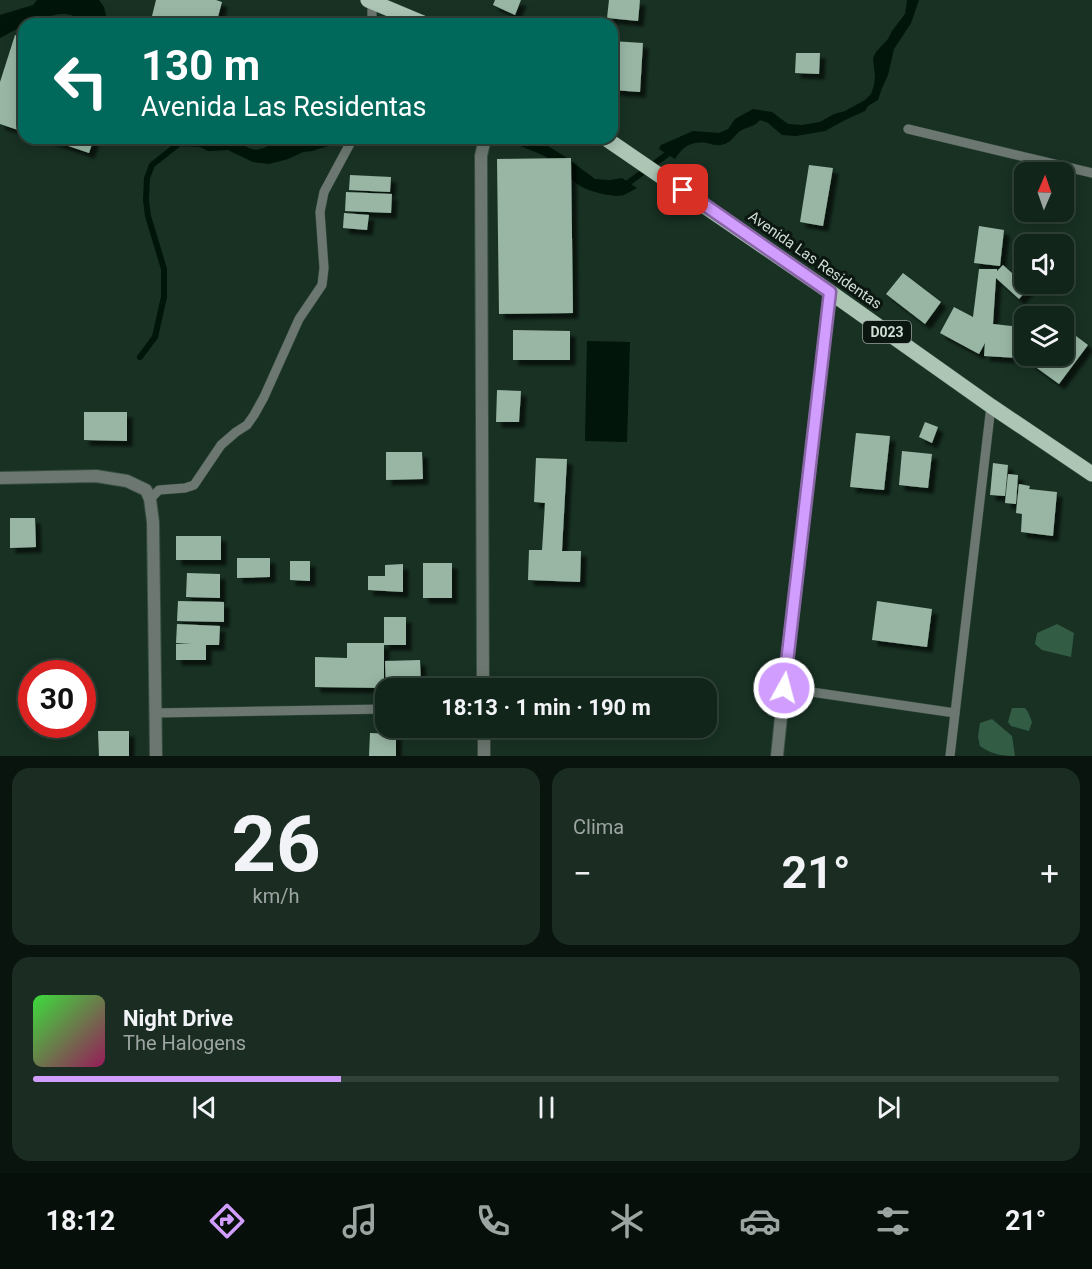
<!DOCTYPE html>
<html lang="es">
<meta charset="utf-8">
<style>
body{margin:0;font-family:Roboto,sans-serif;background:#1b2d23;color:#f1f3f6;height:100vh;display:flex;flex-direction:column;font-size:22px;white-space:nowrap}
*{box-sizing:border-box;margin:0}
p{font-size:20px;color:#9ca5a2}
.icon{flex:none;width:33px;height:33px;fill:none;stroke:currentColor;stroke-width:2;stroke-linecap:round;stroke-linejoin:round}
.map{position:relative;height:756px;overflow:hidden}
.panel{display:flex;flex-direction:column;gap:12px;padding:12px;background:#0a140e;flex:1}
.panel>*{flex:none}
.top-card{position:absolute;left:18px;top:18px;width:600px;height:126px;border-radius:18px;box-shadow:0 3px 15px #0003,0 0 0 2px #314239;background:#00695c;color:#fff;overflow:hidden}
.needle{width:39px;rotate:2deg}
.controls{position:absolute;left:1014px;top:162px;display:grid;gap:12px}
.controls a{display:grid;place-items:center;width:60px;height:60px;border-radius:12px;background:#12251a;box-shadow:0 3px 15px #0003,0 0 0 2px #314239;font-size:30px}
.speed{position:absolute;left:18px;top:660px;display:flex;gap:12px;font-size:30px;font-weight:700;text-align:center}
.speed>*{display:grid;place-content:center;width:78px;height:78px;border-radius:50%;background:#12251a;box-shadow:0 3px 15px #0003,0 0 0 2px #314239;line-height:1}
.speed .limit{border:9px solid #d22;background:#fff;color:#111}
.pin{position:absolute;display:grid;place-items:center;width:51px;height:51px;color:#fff;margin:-26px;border-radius:12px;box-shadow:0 3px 9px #0006}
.me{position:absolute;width:66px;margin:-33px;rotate:7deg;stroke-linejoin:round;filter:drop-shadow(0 0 4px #0008)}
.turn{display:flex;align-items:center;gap:21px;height:126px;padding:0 24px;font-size:27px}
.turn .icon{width:78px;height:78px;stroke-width:2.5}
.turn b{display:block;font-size:42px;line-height:51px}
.big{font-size:45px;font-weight:700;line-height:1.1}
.panel .card{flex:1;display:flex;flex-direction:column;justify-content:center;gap:9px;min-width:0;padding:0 21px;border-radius:18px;background:#1b2d23}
.panel .dial{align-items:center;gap:0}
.dial b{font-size:78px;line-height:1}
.song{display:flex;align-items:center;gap:18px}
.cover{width:72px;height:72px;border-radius:9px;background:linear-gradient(135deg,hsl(120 70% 55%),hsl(330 70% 35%))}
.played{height:6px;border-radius:3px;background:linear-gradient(90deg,#d19dfe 30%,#314239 30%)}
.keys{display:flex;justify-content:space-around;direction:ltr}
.heat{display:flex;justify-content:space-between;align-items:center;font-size:33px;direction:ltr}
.panel .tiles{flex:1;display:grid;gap:12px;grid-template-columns:1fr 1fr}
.card:last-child{grid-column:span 2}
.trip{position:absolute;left:375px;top:678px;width:342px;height:60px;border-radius:18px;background:#12251a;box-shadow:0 3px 15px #0003,0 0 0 2px #314239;font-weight:700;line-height:60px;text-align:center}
.tabs{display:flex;height:96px;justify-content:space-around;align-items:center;background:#070f0a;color:#9ca5a2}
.tabs .icon{width:42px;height:42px}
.tabs .active{color:#d19dfe}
.tabs b{font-size:27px;color:#f1f3f6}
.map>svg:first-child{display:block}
.forest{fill:#325c44}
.water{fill:#01150a}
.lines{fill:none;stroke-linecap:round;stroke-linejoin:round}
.stream{stroke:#01150a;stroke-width:6}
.building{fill:#99b6a4;filter:url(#shadow)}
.service-casing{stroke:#354d3f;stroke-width:10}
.minor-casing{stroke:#354d3f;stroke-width:14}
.primary-casing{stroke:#354d3f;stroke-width:16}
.service{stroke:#6b7770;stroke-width:9}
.minor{stroke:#6b7770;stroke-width:12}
.primary{stroke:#acc5b5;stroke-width:15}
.route-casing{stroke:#8866a5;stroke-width:15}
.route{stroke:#d19dfe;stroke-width:10}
.labels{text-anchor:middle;stroke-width:6;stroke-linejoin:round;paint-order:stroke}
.shield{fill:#0b1610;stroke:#94a199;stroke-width:1.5}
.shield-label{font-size:14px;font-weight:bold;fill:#ceddd4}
.street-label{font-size:15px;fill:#ceddd4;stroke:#0b1610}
</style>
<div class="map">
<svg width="1092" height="756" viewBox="0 0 1092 756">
<defs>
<filter id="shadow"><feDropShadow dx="5.5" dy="5.5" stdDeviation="1.5" flood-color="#0009"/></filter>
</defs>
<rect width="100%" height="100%" fill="#183123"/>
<g class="forest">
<polygon points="1057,624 1074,633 1071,657 1042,650 1035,644 1037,633"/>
<polygon points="1012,708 1025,708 1028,712 1032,722 1029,731 1011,726 1008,722"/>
<path d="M992,719L1012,736L1015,756C1001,756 991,754 980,746L978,737L980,723Z"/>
</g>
<g class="water">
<path d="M37,0H99L104,7L108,24H85C67,4 45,19 24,24V25L0,38V15L33,5Z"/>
<path d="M907,0H919L911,23L894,49L888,75L882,88L878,100L868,106L865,111L845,120L825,131L796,136L782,135L768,123L760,120C755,126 750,126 744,129C734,133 733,143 721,145C716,146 712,144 707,143C692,141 683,146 675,159L659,149L661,145L693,131L719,133L728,129L735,119L753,109L772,112L788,124L802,125L820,122L834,114L845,111L865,100L871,94L874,85L875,76L873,58L876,52L888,39L892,31L905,14Z"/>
<polygon points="157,138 233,139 249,148 256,150 264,148 283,138 332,138 328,146 312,151 303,152 288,159 269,164 253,162 228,150 208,151 200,147 177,146 163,142"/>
<path d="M502,138H535L564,156L595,179L610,180L622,178L637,188C633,190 628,193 624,195C613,198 585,191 576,183C569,178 564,168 556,163C540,152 520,147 502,138Z"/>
<polygon points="587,341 630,342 627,442 585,441"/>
</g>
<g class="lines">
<g class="stream">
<polyline points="624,186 673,150"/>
<polyline points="140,357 155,337 164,297 164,269 148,216 146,200 147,178 152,165 186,138"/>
</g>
</g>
<g class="building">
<polygon points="156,0 216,0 222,2 216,24 150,24"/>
<polygon points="495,0 521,0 515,15 493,5"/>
<polygon points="609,0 640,0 638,21 607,18"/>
<polygon points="15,35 24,38 24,132 0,124 0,82"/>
<polygon points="612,41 643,43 640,92 612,90"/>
<polygon points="796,53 820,53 819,74 795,73"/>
<polygon points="45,138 94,138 89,153"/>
<polygon points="571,158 573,313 499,314 497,159"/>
<polygon points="809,165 833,168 823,226 800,222"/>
<polygon points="350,175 391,177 390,192 349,190"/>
<polygon points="346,192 392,194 391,213 345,211"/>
<polygon points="344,213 369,215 367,230 343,228"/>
<polygon points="979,226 1004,230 1000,266 974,263"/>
<polygon points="1003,265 1029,288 1019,299 996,278 993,324 1021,327 1018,358 984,356 985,343 979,354 940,333 954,307 973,317 979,269 997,269 997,271"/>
<polygon points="903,273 941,302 925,324 886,294"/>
<polygon points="1064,327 1088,345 1059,384 1030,363 1035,356 1064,356"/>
<polygon points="513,330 570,331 570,360 513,360"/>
<polygon points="497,390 521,391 519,422 496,422"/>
<polygon points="84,412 127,412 127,441 84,440"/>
<polygon points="925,422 938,427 932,443 919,437"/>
<polygon points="856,433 890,436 884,490 850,487"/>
<polygon points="902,451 932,454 928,488 899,485"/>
<polygon points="386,452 422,452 423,479 386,480"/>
<polygon points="536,458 567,459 562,551 581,551 580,582 528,580 529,550 542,550 545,503 534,502"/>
<polygon points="993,463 1008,465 1005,496 990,495"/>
<polygon points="1008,474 1018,475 1016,504 1005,503"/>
<polygon points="1019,484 1030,486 1029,489 1057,492 1053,536 1021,532 1022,514 1016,513"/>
<polygon points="10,518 35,518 36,547 10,548"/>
<rect x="176" y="536" width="45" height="24"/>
<polygon points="237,558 270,558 270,577 237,578"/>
<polygon points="290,561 310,561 310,581 290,580"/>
<rect x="423" y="563" width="29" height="35"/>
<polygon points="403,564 403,592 368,590 368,576 385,576 385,565"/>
<polygon points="187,573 220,574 220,598 186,597"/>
<polygon points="178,601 224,602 224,622 177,621"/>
<polygon points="877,601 932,609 927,647 872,640"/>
<polygon points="384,617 406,617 406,645 384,645 384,688 315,687 315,657 347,658 347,643 384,643"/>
<polygon points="177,624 220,626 219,645 206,645 206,660 176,660 176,644 192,644 176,643"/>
<polygon points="420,660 421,687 386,688 385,661"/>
<polygon points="98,731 129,731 129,756 99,756"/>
<polygon points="370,733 396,734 396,756 369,756"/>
</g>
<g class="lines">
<defs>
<g id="service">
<polyline points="372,1 372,24"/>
<polyline points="908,129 1092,173"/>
<polyline points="150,499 159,490 185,488 194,485 221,445 236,432 247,425 254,415 264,397 299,319 322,285 324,268 320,212 324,192 353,138"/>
<polyline points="784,688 955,713"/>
<polyline points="155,713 386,709"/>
<polyline points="950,756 991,406"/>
</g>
<g id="minor">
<polyline points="0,478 96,476 127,481 146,490 150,499 153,522 156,756"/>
<polyline points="483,688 481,156 485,138"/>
<polyline points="484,728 484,756"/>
<polyline points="777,756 784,688 830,292"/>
</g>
<g id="primary">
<polyline points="368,0 425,24"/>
<polyline points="605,138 830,292 991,406 1092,474"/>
</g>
</defs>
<use href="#service" class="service-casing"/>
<use href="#minor" class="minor-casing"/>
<use href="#primary" class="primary-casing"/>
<use href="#service" class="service"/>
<use href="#minor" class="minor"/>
<use href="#primary" class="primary"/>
</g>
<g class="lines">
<defs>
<polyline id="route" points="683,190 830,292 784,688"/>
</defs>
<use href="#route" class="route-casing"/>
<use href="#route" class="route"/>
</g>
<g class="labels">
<rect class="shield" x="863" y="321" width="48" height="22" rx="4.5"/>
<g class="shield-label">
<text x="887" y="337">D023</text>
</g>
<g class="street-label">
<text transform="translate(815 260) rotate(35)" y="5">Avenida Las Residentas</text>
</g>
</g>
</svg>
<div class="controls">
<a><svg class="needle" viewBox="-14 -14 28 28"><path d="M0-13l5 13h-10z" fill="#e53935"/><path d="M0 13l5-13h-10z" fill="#9ca5a2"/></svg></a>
<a><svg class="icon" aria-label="sound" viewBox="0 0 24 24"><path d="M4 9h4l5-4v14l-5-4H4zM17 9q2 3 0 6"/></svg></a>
<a><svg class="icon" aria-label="layers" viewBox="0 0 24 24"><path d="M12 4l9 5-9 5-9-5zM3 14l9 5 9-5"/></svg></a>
</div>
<div class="speed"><div class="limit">30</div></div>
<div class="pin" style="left:683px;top:190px;background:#d93025"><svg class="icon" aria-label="arrive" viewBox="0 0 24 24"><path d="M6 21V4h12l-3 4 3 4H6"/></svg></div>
<svg class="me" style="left:784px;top:688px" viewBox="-20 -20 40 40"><circle r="17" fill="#d19dfe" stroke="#fff" stroke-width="3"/><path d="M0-11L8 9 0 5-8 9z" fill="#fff"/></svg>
<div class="trip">18:13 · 1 min · 190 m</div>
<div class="top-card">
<div class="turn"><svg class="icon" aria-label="left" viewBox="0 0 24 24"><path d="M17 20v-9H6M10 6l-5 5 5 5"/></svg><div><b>130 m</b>Avenida Las Residentas</div></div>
</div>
</div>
<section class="panel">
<div class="tiles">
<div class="card dial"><b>26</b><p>km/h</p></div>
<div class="card"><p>Clima</p>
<div class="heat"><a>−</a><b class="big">21°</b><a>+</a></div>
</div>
<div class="card">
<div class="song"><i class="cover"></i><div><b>Night Drive</b><p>The Halogens</p></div></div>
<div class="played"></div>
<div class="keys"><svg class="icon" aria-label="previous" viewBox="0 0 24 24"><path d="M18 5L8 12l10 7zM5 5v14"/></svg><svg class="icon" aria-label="pause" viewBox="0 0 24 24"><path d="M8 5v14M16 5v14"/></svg><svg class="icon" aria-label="next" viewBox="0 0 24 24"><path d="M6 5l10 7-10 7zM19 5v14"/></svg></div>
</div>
</div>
</section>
<nav class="tabs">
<b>18:12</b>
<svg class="icon active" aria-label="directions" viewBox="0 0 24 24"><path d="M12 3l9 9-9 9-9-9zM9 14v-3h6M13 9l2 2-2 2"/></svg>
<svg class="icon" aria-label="music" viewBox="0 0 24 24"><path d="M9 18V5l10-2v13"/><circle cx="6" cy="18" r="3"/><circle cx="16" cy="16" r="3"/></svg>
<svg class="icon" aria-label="phone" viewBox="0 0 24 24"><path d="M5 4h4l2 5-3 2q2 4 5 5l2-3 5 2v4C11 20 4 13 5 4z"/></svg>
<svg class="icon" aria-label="climate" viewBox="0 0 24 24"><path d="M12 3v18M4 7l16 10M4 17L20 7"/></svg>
<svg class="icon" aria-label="car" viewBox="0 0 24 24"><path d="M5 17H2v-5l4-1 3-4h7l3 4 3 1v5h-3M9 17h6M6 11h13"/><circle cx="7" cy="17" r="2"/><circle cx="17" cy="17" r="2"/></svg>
<svg class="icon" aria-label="filters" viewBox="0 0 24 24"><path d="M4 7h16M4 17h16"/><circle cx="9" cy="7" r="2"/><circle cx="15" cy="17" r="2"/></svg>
<b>21°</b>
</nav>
